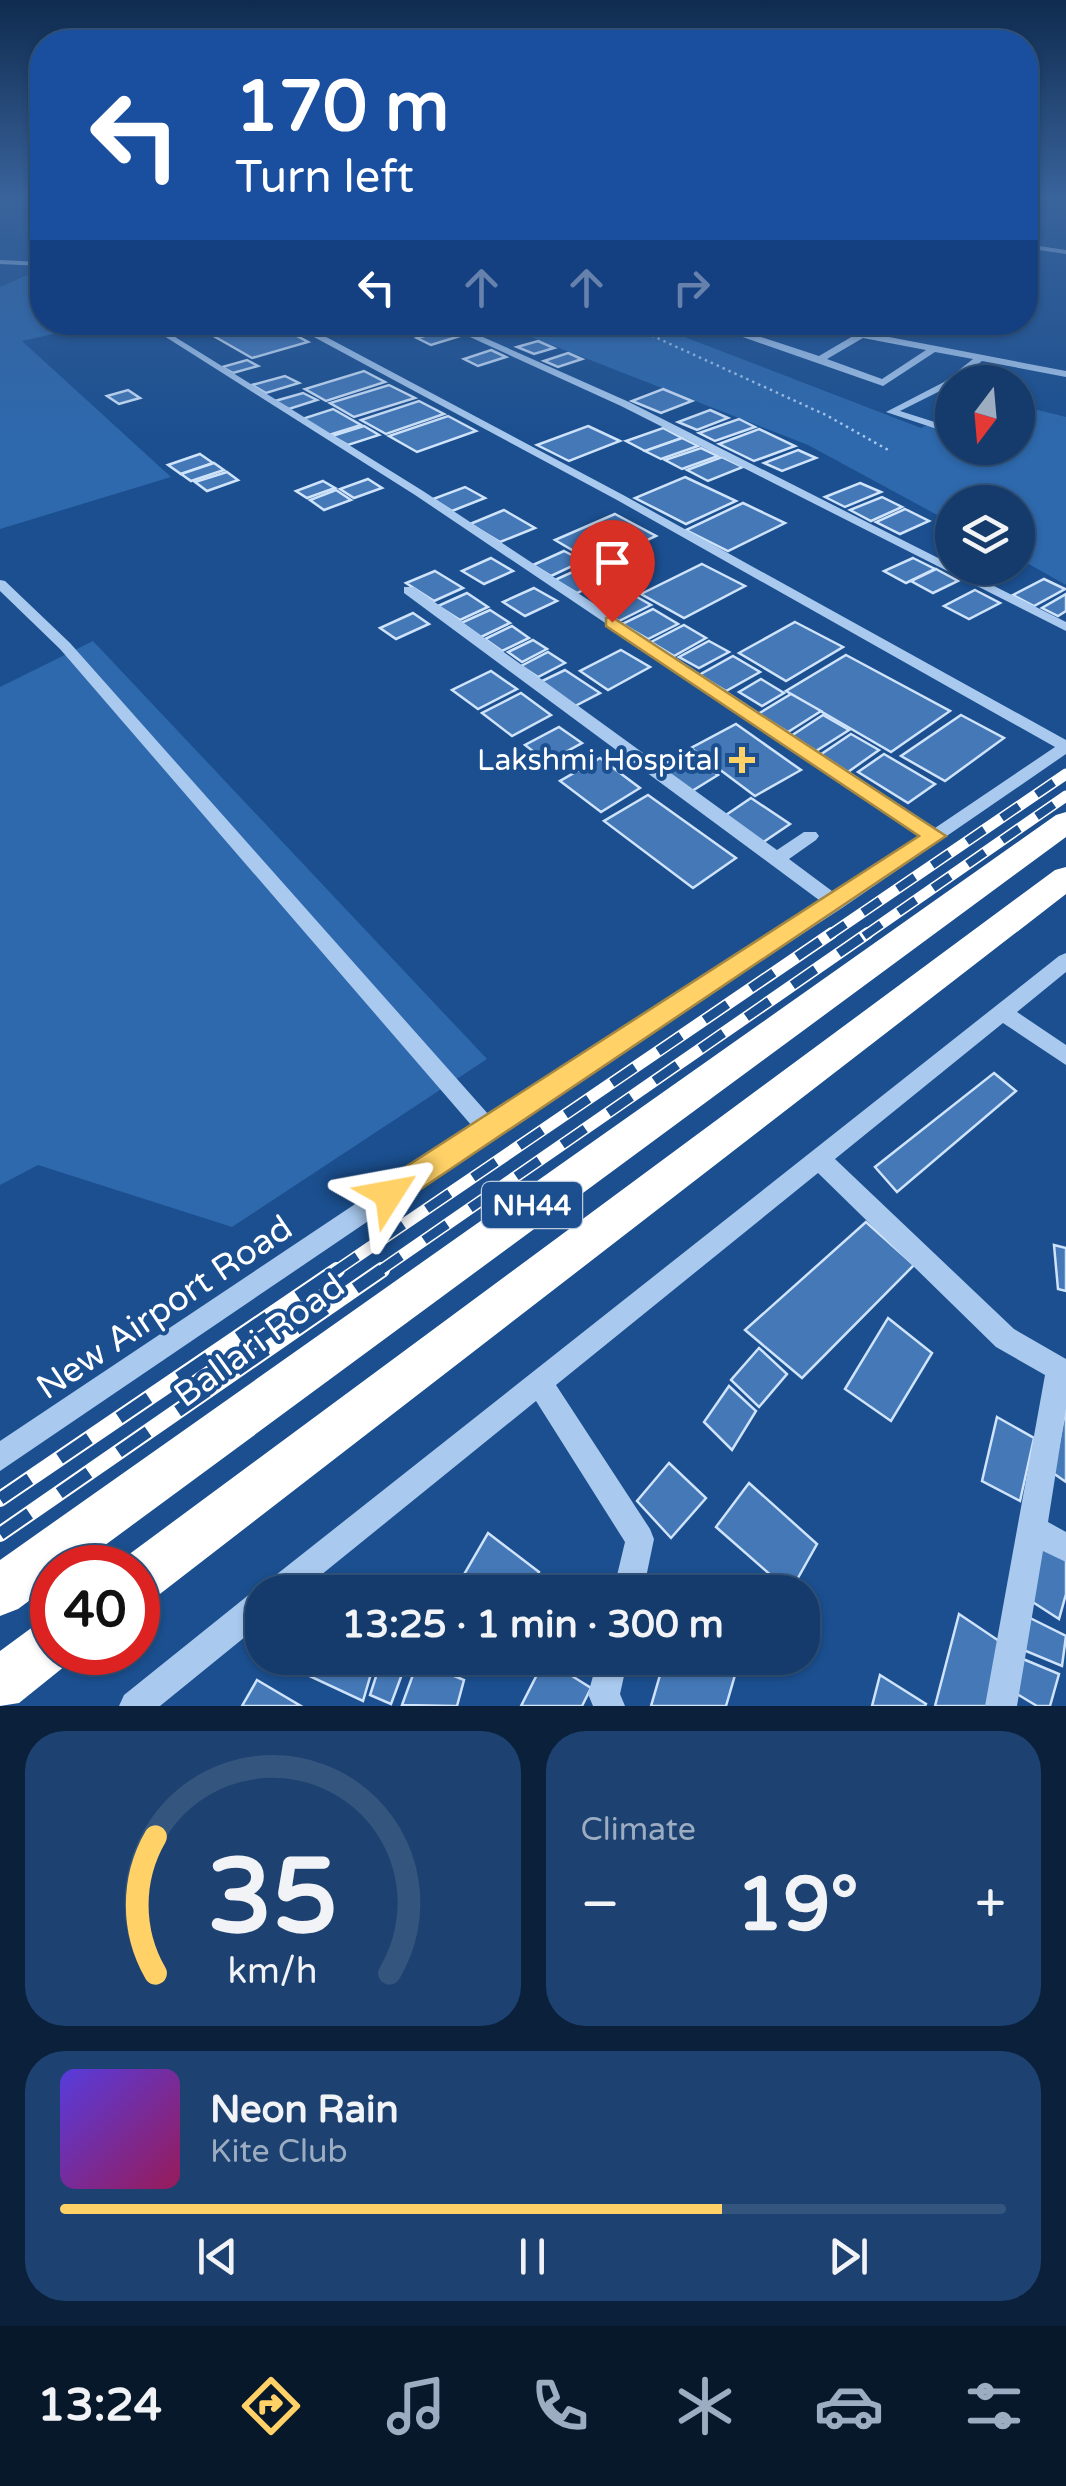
<!DOCTYPE html>
<meta charset="utf-8">
<style>
body{margin:0;font-family:"Varela Round",sans-serif;background:#1d4271;color:#f1f3f6;height:100vh;display:flex;flex-direction:column;font-size:38px;white-space:nowrap}
*{box-sizing:border-box;margin:0}
p{font-size:32px;color:#9dadc1}
.icon{flex:none;width:55px;height:55px;fill:none;stroke:currentColor;stroke-width:2;stroke-linecap:round;stroke-linejoin:round}
.map{position:relative;height:1706px;overflow:hidden}
.sheet{display:flex;flex-direction:column;gap:25px;padding:25px;background:#0b203b;flex:1}
.sheet>*{flex:none}
.hud{position:absolute;left:30px;top:30px;width:1008px;height:305px;border-radius:40px;box-shadow:0 2px 8px #0004,0 0 0 2px #33557e;background:#1a4fa0;color:#fff;overflow:hidden}
.needle{width:65px;rotate:196deg}
.controls{position:absolute;left:935px;top:365px;display:grid;gap:20px}
.controls a{display:grid;place-items:center;width:100px;height:100px;border-radius:50%;background:#143b6b;box-shadow:0 2px 8px #0004,0 0 0 2px #33557e;font-size:50px}
.speed{position:absolute;left:30px;top:1545px;display:flex;gap:20px;font-size:50px;font-weight:700;text-align:center}
.speed>*{display:grid;place-content:center;width:130px;height:130px;border-radius:50%;background:#143b6b;box-shadow:0 2px 8px #0004,0 0 0 2px #33557e;line-height:1}
.speed .limit{border:15px solid #d22;background:#fff;color:#111}
.pin{position:absolute;display:grid;place-items:center;width:85px;height:85px;color:#fff;margin:-102px -42px;border-radius:50% 50% 50% 0;rotate:-45deg;box-shadow:0 0 10px #0007}
.pin .icon{rotate:45deg}
.me{position:absolute;width:110px;margin:-55px;rotate:56deg;stroke-linejoin:round;filter:drop-shadow(0 0 8px #0008)}
.turn{display:flex;align-items:center;gap:35px;height:210px;padding:0 40px;font-size:45px}
.turn .icon{width:130px;height:130px;stroke-width:2.5}
.turn b{display:block;font-size:70px;line-height:85px}
.lanes{display:flex;align-items:center;height:95px;padding:0 40px;background:#0003;justify-content:center;gap:50px;direction:ltr}
.lanes .off{opacity:.35}
.big{font-size:75px;font-weight:700;line-height:1.1}
.sheet .card{flex:1;display:flex;flex-direction:column;justify-content:center;gap:15px;min-width:0;padding:0 35px;border-radius:40px;background:#1d4271}
.sheet .dial{align-items:center;gap:0}
.dial svg{height:260px;overflow:visible;fill:none;stroke:#33557e;stroke-width:7;stroke-linecap:round;text-anchor:middle}
.dial text{fill:#f1f3f6;stroke:none}
.song{display:flex;align-items:center;gap:30px}
.cover{width:120px;height:120px;border-radius:15px;background:linear-gradient(135deg,hsl(250 70% 55%),hsl(330 70% 35%))}
.played{height:10px;border-radius:5px;background:linear-gradient(90deg,#ffd166 70%,#33557e 70%)}
.keys{display:flex;justify-content:space-around;direction:ltr}
.heat{display:flex;justify-content:space-between;align-items:center;font-size:55px;direction:ltr}
.sheet .tiles{flex:1;display:grid;gap:25px;grid-template-columns:1fr 1fr}
.card:last-child{grid-column:span 2}
.trip{position:absolute;left:245px;top:1575px;width:575px;height:100px;border-radius:40px;background:#143b6b;box-shadow:0 2px 8px #0004,0 0 0 2px #33557e;font-weight:700;line-height:100px;text-align:center}
.menu{display:flex;height:160px;justify-content:space-around;align-items:center;background:#08182b;color:#9dadc1}
.menu .icon{width:70px;height:70px}
.menu .on{color:#ffd166}
.menu b{font-size:45px;color:#f1f3f6}
.map>svg:first-child{display:block}
.green{fill:#2e69ad}
.building{fill:#4478b7;stroke:#cfe3fa;stroke-width:2.5}
.lines{fill:none;stroke-linecap:round;stroke-linejoin:round}
.path{stroke:#a9c9ee;stroke-width:2.5;stroke-dasharray:2.5 4;stroke-linecap:butt}
.minor{fill:#a9c9ee;fill-rule:evenodd}
.highway{fill:#fff;fill-rule:evenodd}
.rail-far2-casing{stroke:#fff;stroke-width:11}
.rail-far1-casing{stroke:#fff;stroke-width:12}
.rail-casing{stroke:#fff;stroke-width:16}
.rail-far2{stroke:#1b4f8f;stroke-width:8;stroke-dasharray:21;stroke-linecap:butt}
.rail-far1{stroke:#1b4f8f;stroke-width:9;stroke-dasharray:28;stroke-linecap:butt}
.rail{stroke:#1b4f8f;stroke-width:12;stroke-dasharray:36;stroke-linecap:butt}
.route{fill:#ffd166;stroke:#a68842;stroke-width:2.5}
.poi-dot{fill:#ffd166;stroke:#1b4f8f;stroke-width:4}
.labels{text-anchor:middle;stroke-width:8;stroke-linejoin:round;paint-order:stroke}
.shield{fill:#1b4f8f;stroke:#bbcadd;stroke-width:2.5}
.shield-label{font-size:28px;font-weight:bold;fill:#fff}
.poi-label{font-size:30px;fill:#fff;stroke:#1b4f8f;text-anchor:end}
.near-street-label{font-size:35px;fill:#fff;stroke:#1b4f8f}
</style>
<div class="map">
<svg width="1066" height="1706" viewBox="0 0 1066 1706">
<rect width="100%" height="100%" fill="#1b4f8f"/>
<g class="green">
<polygon points="39,270 42,270 42,322 102,323 22,341 171,477 0,529 0,287"/>
<polygon points="495,323 648,323 921,428 952,413 952,448 1018,448 1018,405 1066,417 1066,585 1018,558 1018,502 952,502 952,523 808,445"/>
<polygon points="93,641 487,1059 232,1227 38,1165 0,1185 0,687"/>
</g>
<g class="building">
<polygon points="255,322 271,322 308,342 252,358 210,334"/>
<polygon points="190,324 201,330 172,337 161,331"/>
<polygon points="446,330 460,336 431,345 417,338"/>
<polygon points="538,341 554,348 534,354 517,347"/>
<polygon points="491,350 506,357 478,366 464,359"/>
<polygon points="568,353 582,359 558,367 544,361"/>
<polygon points="247,360 258,366 233,373 222,367"/>
<polygon points="364,371 385,382 326,401 305,389"/>
<polygon points="285,376 299,383 266,393 252,385"/>
<polygon points="389,385 415,398 354,417 330,403"/>
<polygon points="663,389 692,401 661,413 632,401"/>
<polygon points="128,390 140,398 119,404 107,396"/>
<polygon points="303,393 317,400 289,409 275,401"/>
<polygon points="419,401 444,414 386,434 361,420"/>
<polygon points="333,409 361,425 329,435 302,419"/>
<polygon points="710,410 728,418 697,430 678,422"/>
<polygon points="448,416 476,431 417,452 389,436"/>
<polygon points="739,419 755,427 715,441 699,433"/>
<polygon points="364,426 379,435 348,445 332,436"/>
<polygon points="588,426 620,441 569,461 537,445"/>
<polygon points="663,428 682,438 645,451 626,441"/>
<polygon points="759,429 795,446 754,461 719,444"/>
<polygon points="682,438 698,446 661,459 645,451"/>
<polygon points="701,448 718,456 682,469 665,460"/>
<polygon points="798,450 816,458 782,471 764,463"/>
<polygon points="200,454 213,463 181,474 168,465"/>
<polygon points="722,457 743,467 708,481 687,470"/>
<polygon points="214,463 224,470 191,481 181,474"/>
<polygon points="227,472 238,480 207,491 195,482"/>
<polygon points="685,477 736,501 686,524 635,498"/>
<polygon points="368,479 382,488 354,498 340,489"/>
<polygon points="323,481 335,488 307,498 296,491"/>
<polygon points="860,483 881,492 845,507 825,497"/>
<polygon points="465,487 485,498 452,511 433,499"/>
<polygon points="336,490 351,500 324,510 310,500"/>
<polygon points="882,497 902,507 871,521 850,510"/>
<polygon points="743,503 785,523 728,551 686,530"/>
<polygon points="905,509 929,521 900,534 876,522"/>
<polygon points="504,510 535,528 500,542 470,524"/>
<polygon points="615,514 656,536 596,564 555,540"/>
<polygon points="564,551 583,561 551,576 533,565"/>
<polygon points="491,558 513,571 484,584 462,571"/>
<polygon points="913,558 935,569 906,583 884,571"/>
<polygon points="702,564 745,586 684,618 641,594"/>
<polygon points="588,565 610,577 577,593 555,580"/>
<polygon points="936,569 958,581 933,593 911,581"/>
<polygon points="435,571 463,588 434,601 406,583"/>
<polygon points="1044,579 1065,589 1034,606 1013,595"/>
<polygon points="534,588 557,601 525,616 503,602"/>
<polygon points="975,590 1000,603 969,619 944,606"/>
<polygon points="467,593 488,607 460,620 438,606"/>
<polygon points="630,593 651,605 619,621 598,609"/>
<polygon points="1066,594 1066,611 1058,616 1042,608"/>
<polygon points="653,609 678,624 648,639 622,624"/>
<polygon points="490,610 510,623 481,637 461,623"/>
<polygon points="413,613 429,624 396,639 380,628"/>
<polygon points="795,622 843,647 786,681 739,653"/>
<polygon points="684,625 706,638 674,656 651,642"/>
<polygon points="512,626 529,638 502,651 485,639"/>
<polygon points="533,640 547,649 522,662 508,652"/>
<polygon points="709,641 729,652 699,668 679,657"/>
<polygon points="621,650 650,667 608,690 580,671"/>
<polygon points="548,652 565,663 538,677 521,666"/>
<polygon points="846,655 950,711 891,752 786,691"/>
<polygon points="733,656 760,672 726,691 699,675"/>
<polygon points="565,670 600,693 575,706 540,682"/>
<polygon points="491,671 517,689 478,709 452,690"/>
<polygon points="761,679 784,693 762,706 739,692"/>
<polygon points="521,693 551,715 512,736 482,713"/>
<polygon points="791,694 821,711 788,732 758,714"/>
<polygon points="823,715 849,730 816,751 791,736"/>
<polygon points="961,715 1004,738 945,781 901,756"/>
<polygon points="736,724 801,770 755,796 691,748"/>
<polygon points="559,727 582,743 547,762 525,745"/>
<polygon points="851,734 879,750 848,772 820,755"/>
<polygon points="685,752 718,775 692,791 658,768"/>
<polygon points="884,754 935,784 908,803 858,772"/>
<polygon points="600,758 640,788 601,812 560,781"/>
<polygon points="648,795 736,858 693,888 604,821"/>
<polygon points="751,798 790,824 762,843 723,817"/>
<polygon points="994,1073 1016,1091 897,1192 875,1167"/>
<polygon points="866,1222 914,1265 802,1378 745,1330"/>
<polygon points="1054,1245 1066,1248 1066,1291 1058,1289"/>
<polygon points="888,1318 932,1353 891,1421 845,1389"/>
<polygon points="759,1348 787,1374 759,1407 731,1380"/>
<polygon points="729,1386 756,1411 732,1450 704,1422"/>
<polygon points="1066,1406 1066,1482 1053,1473"/>
<polygon points="997,1417 1034,1438 1020,1501 982,1481"/>
<polygon points="669,1463 706,1498 671,1538 637,1501"/>
<polygon points="749,1483 817,1544 790,1592 716,1527"/>
<polygon points="488,1533 539,1572 531,1592 473,1592 459,1583"/>
<polygon points="1041,1543 1066,1560 1066,1594 1059,1619 1031,1601"/>
<polygon points="412,1577 438,1592 406,1592"/>
<polygon points="959,1614 1005,1645 992,1706 935,1706"/>
<polygon points="1028,1617 1066,1636 1062,1666 1021,1649"/>
<polygon points="314,1658 375,1660 363,1701 305,1674"/>
<polygon points="382,1658 408,1658 391,1704 370,1695"/>
<polygon points="467,1658 493,1658 487,1673 465,1662"/>
<polygon points="665,1658 704,1658 735,1675 726,1706 651,1706"/>
<polygon points="545,1659 591,1688 582,1706 521,1706"/>
<polygon points="1023,1659 1059,1674 1050,1706 1037,1706 1017,1694"/>
<polygon points="418,1661 464,1680 457,1706 402,1705"/>
<polygon points="880,1675 926,1704 925,1706 872,1706"/>
<polygon points="257,1680 301,1706 242,1706"/>
</g>
<g class="lines">
<polyline class="path" points="622,322 826,415 890,451"/>
<g class="minor">
<polygon points="1025,244 1066,250 1066,254 1025,248"/>
<polygon points="0,260 42,262 42,266 0,264"/>
<polygon points="142,322 151,322 423,491 935,828 1055,747 617,500 286,322 298,322 625,496 1066,740 1066,754 842,908 495,1135 0,1471 0,1441 472,1126 60,649 0,591 0,580 5,581 70,643 489,1115 823,903 404,593 404,587 414,587 777,850 804,832 816,832 819,836 816,840 789,859 836,894 922,836 415,495"/>
<polygon points="437,322 449,322 629,402 952,565 952,568 958,568 1066,622 1066,631 621,406"/>
<path d="M700,322H715L819,356L853,336L791,322H811L1066,371V377L982,361L950,386L900,411L944,425V429L940,430L886,412L944,382L973,359L935,352L883,386ZM863,338L926,350L882,379L827,359Z"/>
<polygon points="1066,953 1066,972 1017,1012 1066,1045 1066,1065 1003,1023 835,1159 1014,1329 1066,1359 1066,1408 1048,1522 1066,1532 1066,1562 1043,1551 1017,1706 985,1706 1045,1375 996,1347 818,1173 556,1385 650,1529 654,1539 643,1592 613,1592 625,1542 536,1401 300,1592 262,1592 262,1623 160,1706 119,1706 124,1695 251,1593 263,1590 267,1582 1059,956"/>
<polygon points="598,1658 628,1658 620,1694 625,1706 593,1706 588,1694"/>
</g>
<g class="highway">
<polygon points="1066,812 1066,837 74,1568 52,1568 52,1584 18,1609 0,1616 0,1560 1056,815"/>
<polygon points="1066,867 1066,894 156,1597 138,1604 138,1568 118,1568 120,1561 1055,870"/>
<polygon points="52,1618 52,1652 75,1652 70,1662 19,1703 0,1706 0,1651 34,1626"/>
</g>
<defs>
<g id="rail-far2">
<polyline points="828,936 1066,774"/>
<polyline points="864,936 1066,796"/>
</g>
<g id="rail-far1">
<polyline points="334,1272 832,933"/>
<polyline points="378,1272 868,933"/>
</g>
<g id="rail">
<polyline points="0,1499 337,1270"/>
<polyline points="0,1534 382,1270"/>
</g>
</defs>
<use href="#rail-far2" class="rail-far2-casing"/>
<use href="#rail-far1" class="rail-far1-casing"/>
<use href="#rail" class="rail-casing"/>
<use href="#rail-far2" class="rail-far2"/>
<use href="#rail-far1" class="rail-far1"/>
<use href="#rail" class="rail"/>
</g>
<linearGradient id="sky" x2="0" y2="1"><stop stop-color="#0f2b4f"/><stop offset="0.45" stop-color="#39639b"/><stop offset="1" stop-color="#39639b" stop-opacity="0"/></linearGradient>
<rect width="1066" height="437" fill="url(#sky)"/>
<polygon class="route" points="612,617 946,836 400,1203 389,1208 379,1203 374,1194 379,1184 919,836 606,626 606,618"/>
<path class="poi-dot" d="M737 745h10v10h10v10h-10v10h-10v-10h-10v-10h10z"/>
<g class="labels">
<rect class="shield" x="482" y="1182" width="100" height="46" rx="8"/>
<g class="shield-label">
<text x="532" y="1215">NH44</text>
</g>
<g class="poi-label">
<text x="720" y="770">Lakshmi Hospital</text>
</g>
<g class="near-street-label">
<text transform="translate(164 1307) rotate(-34)" y="12">New Airport Road</text>
<text transform="translate(259 1340) rotate(-36)" y="12">Ballari Road</text>
</g>
</g>
</svg>
<div class="controls">
<a><svg class="needle" viewBox="-14 -14 28 28"><path d="M0-13l5 13h-10z" fill="#e53935"/><path d="M0 13l5-13h-10z" fill="#9dadc1"/></svg></a>
<a><svg class="icon" aria-label="layers" viewBox="0 0 24 24"><path d="M12 4l9 5-9 5-9-5zM3 14l9 5 9-5"/></svg></a>
</div>
<div class="speed"><div class="limit">40</div></div>
<div class="pin" style="left:612px;top:622px;background:#d93025"><svg class="icon" aria-label="arrive" viewBox="0 0 24 24"><path d="M6 21V4h12l-3 4 3 4H6"/></svg></div>
<svg class="me" style="left:389px;top:1194px" viewBox="-20 -20 40 40"><path d="M0-17L14 15 0 8-14 15z" fill="#ffd166" stroke="#fff" stroke-width="4"/></svg>
<div class="trip">13:25 · 1 min · 300 m</div>
<div class="hud">
<div class="turn"><svg class="icon" aria-label="left" viewBox="0 0 24 24"><path d="M17 20v-9H6M10 6l-5 5 5 5"/></svg><div><b>170 m</b>Turn left</div></div>
<div class="lanes"><svg class="icon" aria-label="left" viewBox="0 0 24 24"><path d="M17 20v-9H6M10 6l-5 5 5 5"/></svg><svg class="icon off" aria-label="ahead" viewBox="0 0 24 24"><path d="M12 20V5M6 11l6-6 6 6"/></svg><svg class="icon off" aria-label="ahead" viewBox="0 0 24 24"><path d="M12 20V5M6 11l6-6 6 6"/></svg><svg class="icon off" aria-label="right" viewBox="0 0 24 24"><path d="M7 20v-9h11M14 6l5 5-5 5"/></svg></div>
</div>
</div>
<section class="sheet">
<div class="tiles">
<div class="card dial"><svg viewBox="0 0 100 80">
<path d="M14 69A42 42 0 1 1 86 69"/>
<path d="M14 69A42 42 0 0 1 14 27" stroke="#ffd166"/>
<text x="50" y="56" font-size="32" font-weight="700">35</text>
<text x="50" y="72" font-size="11">km/h</text>
</svg></div>
<div class="card"><p>Climate</p>
<div class="heat"><a>−</a><b class="big">19°</b><a>+</a></div>
</div>
<div class="card">
<div class="song"><i class="cover"></i><div><b>Neon Rain</b><p>Kite Club</p></div></div>
<div class="played"></div>
<div class="keys"><svg class="icon" aria-label="previous" viewBox="0 0 24 24"><path d="M18 5L8 12l10 7zM5 5v14"/></svg><svg class="icon" aria-label="pause" viewBox="0 0 24 24"><path d="M8 5v14M16 5v14"/></svg><svg class="icon" aria-label="next" viewBox="0 0 24 24"><path d="M6 5l10 7-10 7zM19 5v14"/></svg></div>
</div>
</div>
</section>
<nav class="menu">
<b>13:24</b>
<svg class="icon on" aria-label="directions" viewBox="0 0 24 24"><path d="M12 3l9 9-9 9-9-9zM9 14v-3h6M13 9l2 2-2 2"/></svg>
<svg class="icon" aria-label="music" viewBox="0 0 24 24"><path d="M9 18V5l10-2v13"/><circle cx="6" cy="18" r="3"/><circle cx="16" cy="16" r="3"/></svg>
<svg class="icon" aria-label="phone" viewBox="0 0 24 24"><path d="M5 4h4l2 5-3 2q2 4 5 5l2-3 5 2v4C11 20 4 13 5 4z"/></svg>
<svg class="icon" aria-label="climate" viewBox="0 0 24 24"><path d="M12 3v18M4 7l16 10M4 17L20 7"/></svg>
<svg class="icon" aria-label="car" viewBox="0 0 24 24"><path d="M5 17H2v-5l4-1 3-4h7l3 4 3 1v5h-3M9 17h6M6 11h13"/><circle cx="7" cy="17" r="2"/><circle cx="17" cy="17" r="2"/></svg>
<svg class="icon" aria-label="filters" viewBox="0 0 24 24"><path d="M4 7h16M4 17h16"/><circle cx="9" cy="7" r="2"/><circle cx="15" cy="17" r="2"/></svg>
</nav>
